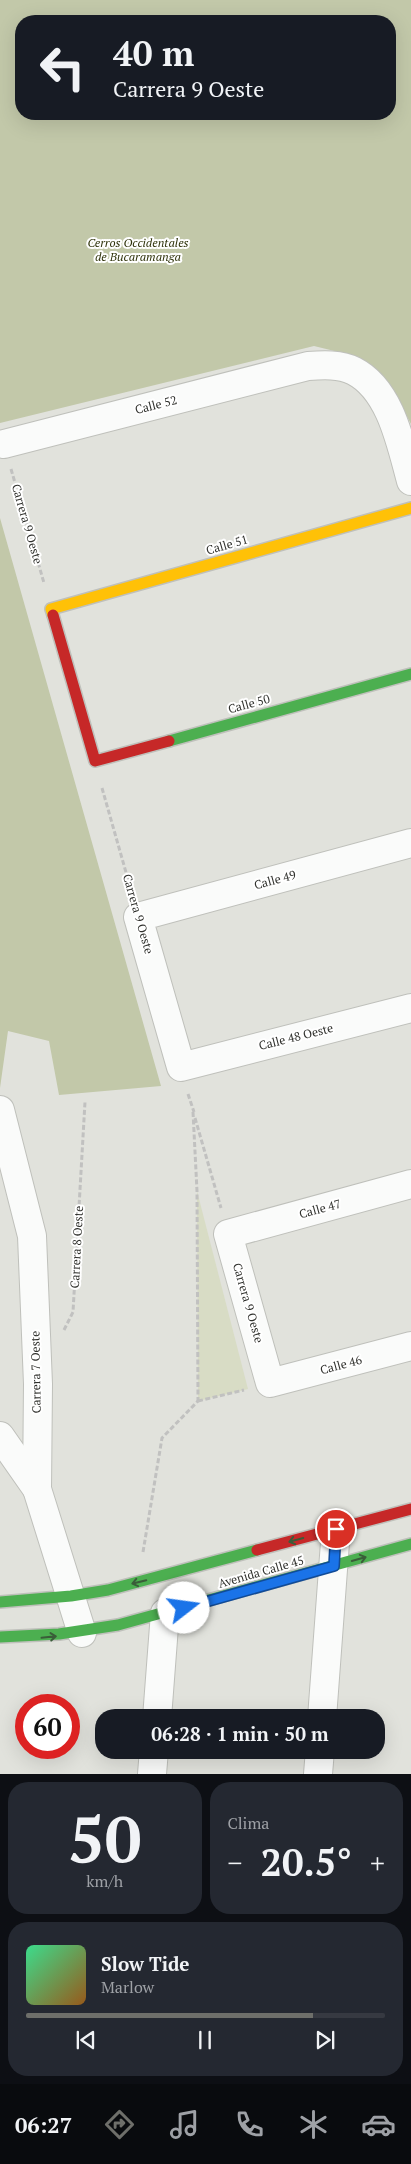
<!DOCTYPE html>
<html lang="es">
<meta charset="utf-8">
<style>
body{margin:0;font-family:"PT Serif",serif;background:#242831;color:#f1f3f6;height:100vh;display:flex;flex-direction:column;font-size:19px;white-space:nowrap}
*{box-sizing:border-box;margin:0}
p{font-size:16px;color:#9ea1a6}
.icon{flex:none;width:28px;height:28px;fill:none;stroke:currentColor;stroke-width:2;stroke-linecap:round;stroke-linejoin:round}
.map{position:relative;height:1774px;overflow:hidden}
.drawer{display:flex;flex-direction:column;gap:8px;padding:8px;background:#0d0f14;flex:1}
.drawer>*{flex:none}
.guide{position:absolute;left:15px;top:15px;width:381px;height:105px;border-radius:20px;box-shadow:0 5px 20px #0002;background:#171b24;color:#f1f3f6;overflow:hidden}
.speed{position:absolute;left:15px;top:1694px;display:flex;gap:10px;font-size:25px;font-weight:700;text-align:center}
.speed>*{display:grid;place-content:center;width:65px;height:65px;border-radius:50%;background:#171b24;box-shadow:0 5px 20px #0002;line-height:1}
.speed .limit{border:8px solid #d22;background:#fff;color:#111}
.pin{position:absolute;display:grid;place-items:center;width:42px;height:42px;color:#fff;margin:-21px;border:2px solid #fff;border-radius:50%;box-shadow:0 1px 5px #0007}
.me{position:absolute;width:55px;margin:-28px;rotate:75deg;stroke-linejoin:round;filter:drop-shadow(0 0 4px #0008)}
.turn{display:flex;align-items:center;gap:18px;height:105px;padding:0 15px;font-size:22px}
.turn .icon{width:65px;height:65px;stroke-width:2.5}
.turn b{display:block;font-size:35px;line-height:42px}
.big{font-size:38px;font-weight:600;line-height:1.1}
.drawer .tile{flex:1;display:flex;flex-direction:column;justify-content:center;gap:8px;min-width:0;padding:0 18px;border-radius:20px;background:#242831}
.drawer .dial{align-items:center;gap:0}
.dial b{font-size:65px;line-height:1}
.song{display:flex;align-items:center;gap:15px}
.cover{width:60px;height:60px;border-radius:8px;background:linear-gradient(135deg,hsl(150 70% 55%),hsl(30 70% 35%))}
.played{height:5px;border-radius:2px;background:linear-gradient(90deg,#6e6f6a 80%,#363941 80%)}
.keys{display:flex;justify-content:space-around;direction:ltr}
.heat{display:flex;justify-content:space-between;align-items:center;font-size:28px;direction:ltr}
.drawer .tiles{flex:1;display:grid;gap:8px;grid-template-columns:1fr 1fr}
.tile:last-child{grid-column:span 2}
.trip{position:absolute;left:95px;top:1709px;width:290px;height:50px;border-radius:20px;background:#171b24;box-shadow:0 5px 20px #0002;font-weight:600;line-height:50px;text-align:center}
.dock{display:flex;height:80px;justify-content:space-around;align-items:center;background:#090b0e;color:#9ea1a6}
.dock .icon{width:35px;height:35px}
.dock .current{color:#6e6f6a}
.dock b{font-size:22px;color:#f1f3f6}
.map>svg:first-child{display:block}
.green{fill:#d8dcc5}
.forest{fill:#c2c8a9;fill-rule:evenodd}
.lines{fill:none;stroke-linecap:round;stroke-linejoin:round}
.street-casing{stroke:#bfc0bb;stroke-width:30}
.fast-casing{stroke:#bfc0bb;stroke-width:14}
.slow-casing{stroke:#bfc0bb;stroke-width:14}
.jam-casing{stroke:#bfc0bb;stroke-width:14}
.path{stroke:#c1c1c0;stroke-width:3;stroke-dasharray:5 2.5;stroke-linecap:butt}
.street{stroke:#fafbfa;stroke-width:28}
.fast{stroke:#4caf50;stroke-width:11}
.slow{stroke:#ffc107;stroke-width:11}
.jam{stroke:#c62828;stroke-width:11}
.oneway{stroke:#3a5d39}
.route-casing{stroke:#114b97;stroke-width:12}
.route{stroke:#1a73e8;stroke-width:9}
.labels{text-anchor:middle;stroke-width:4;stroke-linejoin:round;paint-order:stroke}
.park-label{font-size:12px;font-style:italic;fill:#30340c;stroke:#fff}
.street-label{font-size:12px;fill:#30312d;stroke:#fff}
</style>
<div class="map">
<svg width="411" height="1774" viewBox="0 0 411 1774">
<rect width="100%" height="100%" fill="#e1e2dc"/>
<polygon class="green" points="197,1191 248,1389 198,1401"/>
<g class="forest">
<path d="M0,0H411V424L392,388L359,357L314,346L0,423ZM21,21H390V114H21Z"/>
<polygon points="0,518 161,1086 59,1095 49,1041 8,1031 0,1088"/>
</g>
<g class="lines">
<defs>
<g id="street">
<path d="M4,444L308,366C323,365 340,364 354,371C391,390 401,445 411,481"/>
<polyline points="411,843 138,917 181,1067 411,1008"/>
<polyline points="0,1110 32,1236 38,1384 37,1489 82,1633"/>
<polyline points="411,1184 228,1234 270,1383 411,1346"/>
<polyline points="0,1436 37,1489"/>
<polyline points="157,1718 165,1613"/>
<polyline points="322,1718 336,1529"/>
<polyline points="152,1774 154,1750"/>
<polyline points="318,1774 320,1750"/>
</g>
<g id="fast">
<polyline points="169,741 411,674"/>
<polyline points="0,1602 71,1596 108,1590 257,1550"/>
<polyline points="0,1637 59,1634 118,1625 411,1544"/>
</g>
<polyline id="slow" points="53,615 51,609 411,508"/>
<g id="jam">
<polyline points="53,615 95,761 169,741"/>
<polyline points="257,1550 411,1509"/>
</g>
</defs>
<use href="#street" class="street-casing"/>
<use href="#fast" class="fast-casing"/>
<use href="#slow" class="slow-casing"/>
<use href="#jam" class="jam-casing"/>
<g class="path">
<polyline points="11,469 44,583"/>
<polyline points="102,788 131,890"/>
<polyline points="188,1094 194,1112"/>
<polyline points="193,1112 197,1191 198,1401"/>
<polyline points="195,1118 221,1208"/>
<polyline points="64,1330 73,1312 85,1102"/>
<polyline points="198,1401 244,1390"/>
<polyline points="143,1552 162,1438 198,1401"/>
</g>
<use href="#street" class="street"/>
<use href="#fast" class="fast"/>
<use href="#slow" class="slow"/>
<use href="#jam" class="jam"/>
</g>
<defs><path id="oneway-shaft" d="M-6 0H5M1.5-3L5.5 0L1.5 3" fill="none" stroke-width="1.6" stroke-linecap="round" stroke-linejoin="round" transform="scale(1.25)"/></defs>
<g class="oneway">
<use href="#oneway-shaft" transform="translate(296 1540) rotate(165)"/>
<use href="#oneway-shaft" transform="translate(359 1559) rotate(-16)"/>
<use href="#oneway-shaft" transform="translate(139 1582) rotate(166)"/>
<use href="#oneway-shaft" transform="translate(49 1637) rotate(-6)"/>
</g>
<g class="lines">
<defs>
<polyline id="route" points="184,1608 334,1566 336,1529"/>
</defs>
<use href="#route" class="route-casing"/>
<use href="#route" class="route"/>
</g>
<g class="labels">
<g class="park-label">
<text x="138" y="247">Cerros Occidentales<tspan x="138" dy="14">de Bucaramanga</tspan></text>
</g>
<g class="street-label">
<text transform="translate(156 405) rotate(-14)" y="4">Calle 52</text>
<text transform="translate(27 524) rotate(74)" y="4">Carrera 9 Oeste</text>
<text transform="translate(227 545) rotate(-16)" y="4">Calle 51</text>
<text transform="translate(249 704) rotate(-15)" y="4">Calle 50</text>
<text transform="translate(275 880) rotate(-15)" y="4">Calle 49</text>
<text transform="translate(138 914) rotate(74)" y="4">Carrera 9 Oeste</text>
<text transform="translate(296 1037) rotate(-14)" y="4">Calle 48 Oeste</text>
<text transform="translate(320 1209) rotate(-15)" y="4">Calle 47</text>
<text transform="translate(77 1247) rotate(-87)" y="4">Carrera 8 Oeste</text>
<text transform="translate(248 1303) rotate(74)" y="4">Carrera 9 Oeste</text>
<text transform="translate(341 1365) rotate(-15)" y="4">Calle 46</text>
<text transform="translate(36 1372) rotate(-91)" y="4">Carrera 7 Oeste</text>
<text transform="translate(261 1572) rotate(-16)" y="4">Avenida Calle 45</text>
</g>
</g>
</svg>
<div class="speed"><div class="limit">60</div></div>
<div class="pin" style="left:336px;top:1529px;background:#d93025"><svg class="icon" aria-label="arrive" viewBox="0 0 24 24"><path d="M6 21V4h12l-3 4 3 4H6"/></svg></div>
<svg class="me" style="left:184px;top:1608px" viewBox="-20 -20 40 40"><circle r="19" fill="#fff"/><path d="M0-13L10 11 0 6-10 11z" fill="#1a73e8"/></svg>
<div class="trip">06:28 · 1 min · 50 m</div>
<div class="guide">
<div class="turn"><svg class="icon" aria-label="left" viewBox="0 0 24 24"><path d="M17 20v-9H6M10 6l-5 5 5 5"/></svg><div><b>40 m</b>Carrera 9 Oeste</div></div>
</div>
</div>
<section class="drawer">
<div class="tiles">
<div class="tile dial"><b>50</b><p>km/h</p></div>
<div class="tile"><p>Clima</p>
<div class="heat"><a>−</a><b class="big">20.5°</b><a>+</a></div>
</div>
<div class="tile">
<div class="song"><i class="cover"></i><div><b>Slow Tide</b><p>Marlow</p></div></div>
<div class="played"></div>
<div class="keys"><svg class="icon" aria-label="previous" viewBox="0 0 24 24"><path d="M18 5L8 12l10 7zM5 5v14"/></svg><svg class="icon" aria-label="pause" viewBox="0 0 24 24"><path d="M8 5v14M16 5v14"/></svg><svg class="icon" aria-label="next" viewBox="0 0 24 24"><path d="M6 5l10 7-10 7zM19 5v14"/></svg></div>
</div>
</div>
</section>
<nav class="dock">
<b>06:27</b>
<svg class="icon current" aria-label="directions" viewBox="0 0 24 24"><path d="M12 3l9 9-9 9-9-9zM9 14v-3h6M13 9l2 2-2 2"/></svg>
<svg class="icon" aria-label="music" viewBox="0 0 24 24"><path d="M9 18V5l10-2v13"/><circle cx="6" cy="18" r="3"/><circle cx="16" cy="16" r="3"/></svg>
<svg class="icon" aria-label="phone" viewBox="0 0 24 24"><path d="M5 4h4l2 5-3 2q2 4 5 5l2-3 5 2v4C11 20 4 13 5 4z"/></svg>
<svg class="icon" aria-label="climate" viewBox="0 0 24 24"><path d="M12 3v18M4 7l16 10M4 17L20 7"/></svg>
<svg class="icon" aria-label="car" viewBox="0 0 24 24"><path d="M5 17H2v-5l4-1 3-4h7l3 4 3 1v5h-3M9 17h6M6 11h13"/><circle cx="7" cy="17" r="2"/><circle cx="17" cy="17" r="2"/></svg>
</nav>
